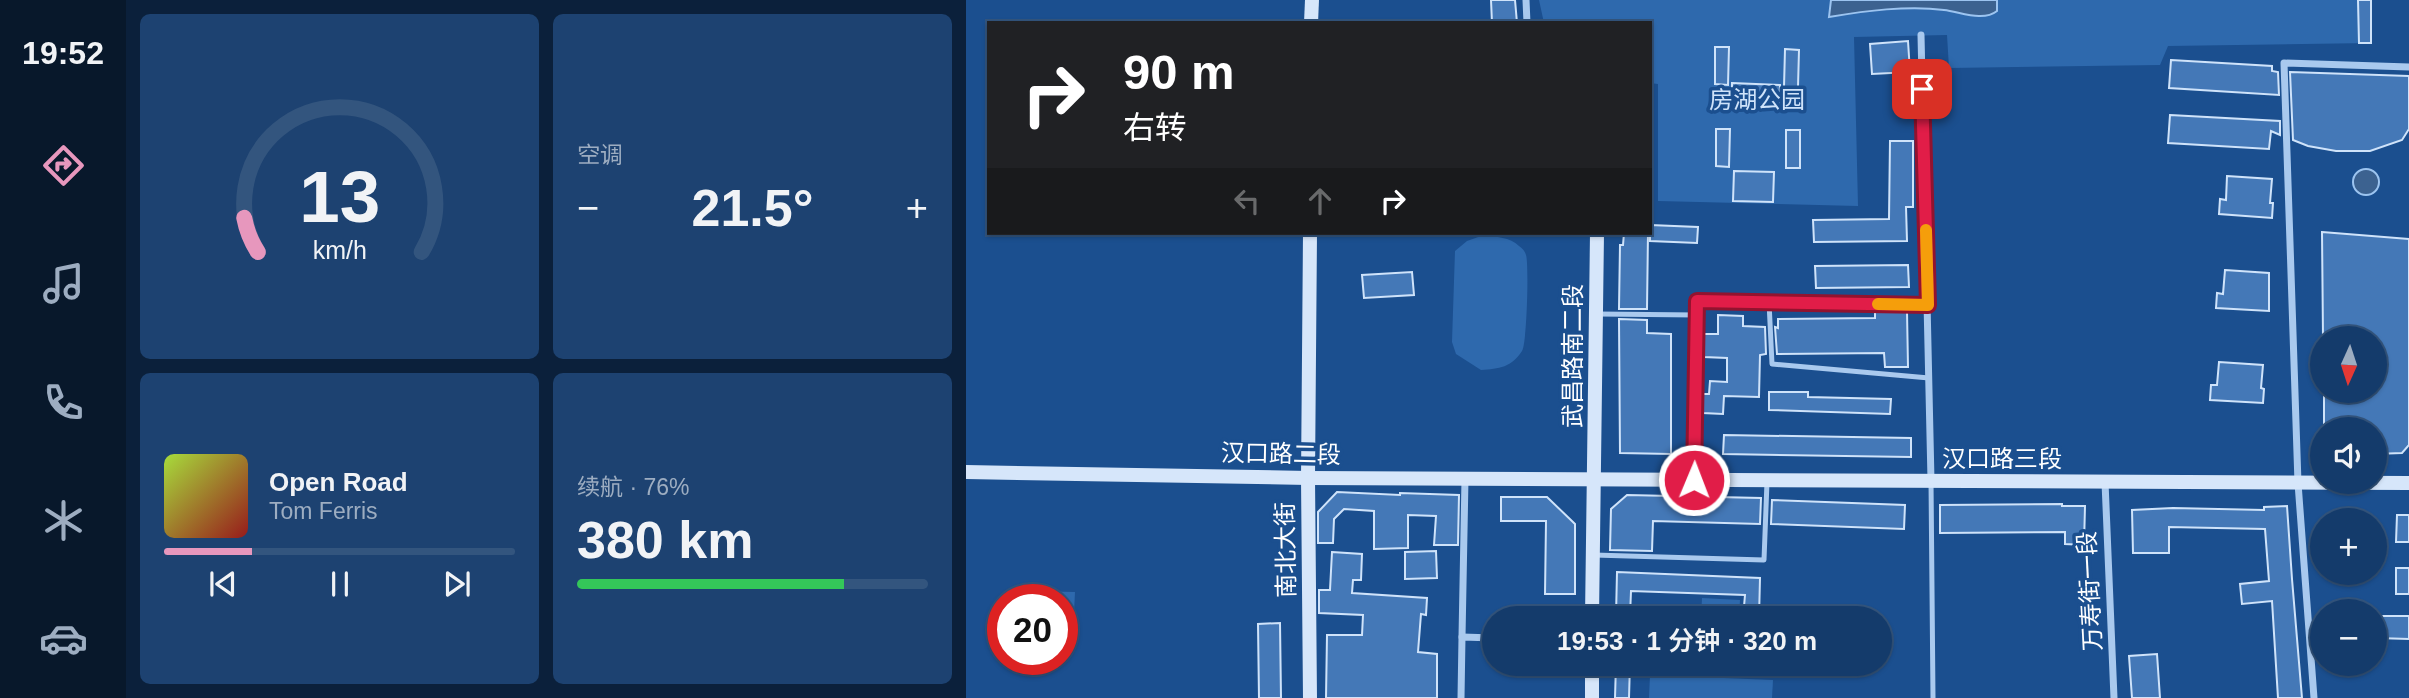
<!DOCTYPE html>
<html lang="zh">
<meta charset="utf-8">
<style>
body{margin:0;font-family:Arial,"Noto Sans SC",sans-serif;background:#1d4271;color:#f1f3f6;height:100vh;display:flex;flex-direction:column;font-size:26px;white-space:nowrap}
*{box-sizing:border-box;margin:0}
p{font-size:23px;color:#9dadc1}
.icon{flex:none;width:38px;height:38px;fill:none;stroke:currentColor;stroke-width:2;stroke-linecap:round;stroke-linejoin:round}
.map{position:relative;flex:1;overflow:hidden}
.side{display:flex;flex-direction:column;gap:14px;padding:14px;background:#0b203b;width:840px}
.side>*{flex:none}
.guide{position:absolute;left:21px;top:21px;width:665px;height:214px;border-radius:0px;box-shadow:0 2px 5px #0004,0 0 0 2px #33557e;background:#202124;color:#fff;overflow:hidden}
.needle{width:46px;rotate:183deg}
.tools{position:absolute;left:1344px;top:326px;display:grid;gap:14px}
.tools a{display:grid;place-items:center;width:77px;height:77px;border-radius:50%;background:#143b6b;box-shadow:0 2px 5px #0004,0 0 0 2px #33557e;font-size:35px}
.speed{position:absolute;left:21px;top:584px;display:flex;gap:14px;font-size:35px;font-weight:700;text-align:center}
.speed>*{display:grid;place-content:center;width:91px;height:91px;border-radius:50%;background:#143b6b;box-shadow:0 2px 5px #0004,0 0 0 2px #33557e;line-height:1}
.speed .limit{border:10px solid #d22;background:#fff;color:#111}
.pin{position:absolute;display:grid;place-items:center;width:60px;height:60px;color:#fff;margin:-30px;border-radius:14px;box-shadow:0 4px 10px #0006}
.me{position:absolute;width:77px;margin:-38px;rotate:1deg;stroke-linejoin:round;filter:drop-shadow(0 0 5px #0008)}
.turn{display:flex;align-items:center;gap:24px;height:147px;padding:0 21px;font-size:32px}
.turn .icon{width:91px;height:91px;stroke-width:2.5}
.turn b{display:block;font-size:49px;line-height:60px}
.lanes{display:flex;align-items:center;height:66px;padding:0 21px;background:#0003;justify-content:center;gap:35px;direction:ltr}
.lanes .off{opacity:.35}
.big{font-size:52px;font-weight:600;line-height:1.1}
.side .tile{flex:1;display:flex;flex-direction:column;justify-content:center;gap:10px;min-width:0;padding:0 24px;border-radius:10px;background:#1d4271}
.side .dial{align-items:center;gap:0}
.dial svg{height:182px;overflow:visible;fill:none;stroke:#33557e;stroke-width:7;stroke-linecap:round;text-anchor:middle}
.dial text{fill:#f1f3f6;stroke:none}
.song{display:flex;align-items:center;gap:21px}
.cover{width:84px;height:84px;border-radius:10px;background:linear-gradient(135deg,hsl(80 70% 55%),hsl(0 70% 35%))}
.played{height:7px;border-radius:4px;background:linear-gradient(90deg,#e797bd 25%,#33557e 25%)}
.keys{display:flex;justify-content:space-around;direction:ltr}
.heat{display:flex;justify-content:space-between;align-items:center;font-size:38px;direction:ltr}
.charge{height:10px;border-radius:5px;background:linear-gradient(90deg,#34c759 76%,#33557e 0)}
.side .tiles{flex:1;display:grid;gap:14px;grid-template-columns:repeat(2,1fr)}
.trip{position:absolute;left:516px;top:606px;width:410px;height:70px;border-radius:35px;background:#143b6b;box-shadow:0 2px 5px #0004,0 0 0 2px #33557e;font-weight:600;line-height:70px;text-align:center}
main{display:flex;flex:1;min-height:0}
.dock{display:flex;flex-direction:column;width:126px;justify-content:space-around;align-items:center;background:#08182b;color:#9dadc1}
.dock .icon{width:49px;height:49px}
.dock .selected{color:#e797bd}
.dock b{font-size:32px;color:#f1f3f6}
.map>svg:first-child{display:block}
.green{fill:#2e69ad}
.water{fill:#3c6290;stroke:#9cc4f0;stroke-width:2}
.building{fill:#4478b7;stroke:#cfe3fa;stroke-width:2}
.lines{fill:none;stroke-linecap:round;stroke-linejoin:round}
.lane{stroke:#a9c9ee;stroke-width:5}
.street{stroke:#a9c9ee;stroke-width:7}
.secondary{stroke:#d6e6fa;stroke-width:14}
.route-casing{stroke:#92132f;stroke-width:18}
.route{stroke:#e11d48;stroke-width:12}
.slow{stroke:#f59e0b;stroke-width:12}
.labels{text-anchor:middle;stroke-width:7;stroke-linejoin:round;paint-order:stroke}
.park-label{font-size:24px;fill:#cfe3fa;stroke:#1b4f8f}
.street-label{font-size:24px;fill:#fff;stroke:#1b4f8f}
</style>
<main>
<nav class="dock">
<b>19:52</b>
<svg class="icon selected" aria-label="directions" viewBox="0 0 24 24"><path d="M12 3l9 9-9 9-9-9zM9 14v-3h6M13 9l2 2-2 2"/></svg>
<svg class="icon" aria-label="music" viewBox="0 0 24 24"><path d="M9 18V5l10-2v13"/><circle cx="6" cy="18" r="3"/><circle cx="16" cy="16" r="3"/></svg>
<svg class="icon" aria-label="phone" viewBox="0 0 24 24"><path d="M5 4h4l2 5-3 2q2 4 5 5l2-3 5 2v4C11 20 4 13 5 4z"/></svg>
<svg class="icon" aria-label="climate" viewBox="0 0 24 24"><path d="M12 3v18M4 7l16 10M4 17L20 7"/></svg>
<svg class="icon" aria-label="car" viewBox="0 0 24 24"><path d="M5 17H2v-5l4-1 3-4h7l3 4 3 1v5h-3M9 17h6M6 11h13"/><circle cx="7" cy="17" r="2"/><circle cx="17" cy="17" r="2"/></svg>
</nav>
<section class="side">
<div class="tiles">
<div class="tile dial"><svg viewBox="0 0 100 80">
<path d="M14 69A42 42 0 1 1 86 69"/>
<path d="M14 69A42 42 0 0 1 8 54" stroke="#e797bd"/>
<text x="50" y="56" font-size="32" font-weight="700">13</text>
<text x="50" y="72" font-size="11">km/h</text>
</svg></div>
<div class="tile"><p>空调</p>
<div class="heat"><a>−</a><b class="big">21.5°</b><a>+</a></div>
</div>
<div class="tile">
<div class="song"><i class="cover"></i><div><b>Open Road</b><p>Tom Ferris</p></div></div>
<div class="played"></div>
<div class="keys"><svg class="icon" aria-label="previous" viewBox="0 0 24 24"><path d="M18 5L8 12l10 7zM5 5v14"/></svg><svg class="icon" aria-label="pause" viewBox="0 0 24 24"><path d="M8 5v14M16 5v14"/></svg><svg class="icon" aria-label="next" viewBox="0 0 24 24"><path d="M6 5l10 7-10 7zM19 5v14"/></svg></div>
</div>
<div class="tile"><p>续航 · 76%</p><b class="big">380 km</b><div class="charge"></div></div>
</div>
</section>
<div class="map">
<svg width="1443" height="698" viewBox="0 0 1443 698">
<rect width="100%" height="100%" fill="#1b4f8f"/>
<g class="green">
<polygon points="573,0 1405,0 1405,43 1202,46 1194,65 983,68 981,35 888,37 892,206 692,201 692,84 684,83 684,23 578,23"/>
<path d="M518,235C530,237 544,237 553,246C556,248 559,251 560,255C563,263 561,344 556,351C546,367 533,369 515,370L490,354L486,342L489,251L501,241Z"/>
<polygon points="61,591 109,592 108,613 96,613 96,600 61,600"/>
<polygon points="736,598 774,600 773,618 735,618"/>
<polygon points="684,675 807,680 806,698 683,698"/>
</g>
<g class="water">
<path d="M865,0H1031V11C1017,22 995,12 978,10C942,5 899,11 863,17Z"/>
<circle cx="1400" cy="182" r="13"/>
</g>
<g class="building">
<polygon points="525,0 549,0 551,23 526,23"/>
<polygon points="1392,0 1405,0 1405,43 1393,43"/>
<polygon points="942,41 944,72 906,74 904,44"/>
<polygon points="749,47 763,47 762,85 749,84"/>
<polygon points="819,49 833,50 832,87 818,87"/>
<polygon points="1205,60 1306,66 1306,71 1312,72 1313,95 1203,88"/>
<polygon points="1324,72 1443,76 1443,129 1436,140 1404,151 1370,151 1342,146 1327,140"/>
<polygon points="766,83 814,85 813,109 766,107"/>
<polygon points="1204,115 1314,121 1314,135 1305,131 1303,149 1202,143"/>
<polygon points="750,129 764,129 763,167 750,166"/>
<rect x="820" y="130" width="14" height="38"/>
<polygon points="924,141 947,141 947,207 940,207 941,241 848,242 847,220 923,219"/>
<polygon points="768,171 808,172 807,202 767,201"/>
<polygon points="1261,176 1306,179 1304,203 1307,203 1306,218 1253,214 1254,199 1260,200"/>
<polygon points="684,225 732,227 731,243 684,241"/>
<polygon points="1356,232 1443,239 1443,445 1436,453 1409,454 1409,429 1358,429 1358,390 1409,390 1409,338 1357,338"/>
<polygon points="658,233 682,233 681,309 653,309 654,245 657,245"/>
<polygon points="942,265 943,287 850,288 849,266"/>
<polygon points="1259,270 1303,273 1303,311 1250,308 1251,293 1257,294"/>
<polygon points="446,272 448,295 398,298 396,275"/>
<polygon points="909,311 941,311 942,367 919,367 918,353 811,354 809,327 812,328 812,319 909,318"/>
<polygon points="752,315 777,316 777,326 799,327 800,354 794,355 793,397 758,396 757,414 737,413 737,394 743,394 744,381 761,382 761,358 738,357 738,334 752,334"/>
<polygon points="653,319 681,320 681,333 705,334 705,454 654,453"/>
<polygon points="1253,362 1297,365 1295,388 1298,389 1297,403 1244,400 1245,385 1251,385"/>
<polygon points="803,392 842,392 842,397 925,399 924,414 803,410"/>
<polygon points="758,435 945,438 945,457 757,454"/>
<polygon points="371,492 434,495 434,493 493,495 492,545 468,545 470,516 442,515 442,548 408,549 408,511 378,509 368,519 367,543 352,543 352,512"/>
<polygon points="661,495 795,498 794,524 687,521 686,551 644,550 645,509"/>
<polygon points="535,497 581,497 609,524 609,594 579,594 580,521 535,521"/>
<polygon points="806,500 939,505 938,529 805,524"/>
<polygon points="1096,504 1096,506 1119,506 1118,545 1099,544 1099,532 974,533 974,505"/>
<polygon points="1321,506 1326,579 1336,698 1312,698 1306,601 1276,604 1274,584 1303,581 1299,529 1203,527 1203,553 1167,553 1166,510 1207,508 1298,510 1298,507"/>
<polygon points="1431,515 1443,515 1443,542 1430,542"/>
<polygon points="470,551 471,578 439,579 439,552"/>
<polygon points="366,552 396,554 395,580 387,580 386,593 461,598 460,615 455,614 452,652 471,654 471,698 360,698 361,635 396,635 397,615 353,613 353,590 364,590"/>
<rect x="1430" y="568" width="13" height="26"/>
<polygon points="651,572 794,578 793,618 777,618 779,595 665,591 664,616 650,616"/>
<polygon points="1411,616 1443,616 1443,639 1411,638"/>
<polygon points="314,623 315,698 293,698 292,624"/>
<polygon points="1191,654 1194,698 1166,698 1163,656"/>
<polygon points="650,663 664,663 663,698 649,698"/>
</g>
<g class="lines">
<g class="lane">
<polyline points="803,302 806,364 963,378"/>
<polyline points="632,314 731,315"/>
<polyline points="728,477 731,301 962,305"/>
<polyline points="965,481 967,698"/>
<polyline points="628,555 798,560 801,482"/>
</g>
<g class="street">
<polyline points="560,0 561,23"/>
<polyline points="955,35 965,480"/>
<polyline points="1139,482 1148,698"/>
<polyline points="496,637 499,479"/>
<polyline points="495,698 496,637 528,638"/>
<polyline points="1348,698 1332,483 1318,63 1443,67"/>
</g>
<g class="secondary">
<polyline points="345,23 346,0"/>
<polyline points="344,233 342,478 344,698"/>
<polyline points="0,472 342,478 1443,483"/>
<polyline points="626,618 631,233"/>
<polyline points="626,663 626,698"/>
</g>
</g>
<g class="lines">
<defs>
<polyline id="route" points="728,480 731,301 962,305 956,89"/>
</defs>
<use href="#route" class="route-casing"/>
<use href="#route" class="route"/>
<polyline class="slow" points="912,304 962,305 960,230"/>
</g>
<g class="labels">
<g class="park-label">
<text x="791" y="108">房湖公园</text>
</g>
<g class="street-label">
<text transform="translate(607 356) rotate(-90)" y="8">武昌路南二段</text>
<text transform="translate(315 454) rotate(1)" y="8">汉口路二段</text>
<text x="1036" y="467">汉口路三段</text>
<text transform="translate(320 550) rotate(-91)" y="8">南北大街</text>
<text transform="translate(1124 591) rotate(-93)" y="8">万寿街一段</text>
</g>
</g>
</svg>
<div class="tools">
<a><svg class="needle" viewBox="-14 -14 28 28"><path d="M0-13l5 13h-10z" fill="#e53935"/><path d="M0 13l5-13h-10z" fill="#9dadc1"/></svg></a>
<a><svg class="icon" aria-label="sound" viewBox="0 0 24 24"><path d="M4 9h4l5-4v14l-5-4H4zM17 9q2 3 0 6"/></svg></a>
<a>+</a>
<a>−</a>
</div>
<div class="speed"><div class="limit">20</div></div>
<div class="pin" style="left:956px;top:89px;background:#d93025"><svg class="icon" aria-label="arrive" viewBox="0 0 24 24"><path d="M6 21V4h12l-3 4 3 4H6"/></svg></div>
<svg class="me" style="left:728px;top:480px" viewBox="-20 -20 40 40"><circle r="17" fill="#e11d48" stroke="#fff" stroke-width="3"/><path d="M0-11L8 9 0 5-8 9z" fill="#fff"/></svg>
<div class="trip">19:53 · 1 分钟 · 320 m</div>
<div class="guide">
<div class="turn"><svg class="icon" aria-label="right" viewBox="0 0 24 24"><path d="M7 20v-9h11M14 6l5 5-5 5"/></svg><div><b>90 m</b>右转</div></div>
<div class="lanes"><svg class="icon off" aria-label="left" viewBox="0 0 24 24"><path d="M17 20v-9H6M10 6l-5 5 5 5"/></svg><svg class="icon off" aria-label="ahead" viewBox="0 0 24 24"><path d="M12 20V5M6 11l6-6 6 6"/></svg><svg class="icon" aria-label="right" viewBox="0 0 24 24"><path d="M7 20v-9h11M14 6l5 5-5 5"/></svg></div>
</div>
</div>
</main>
